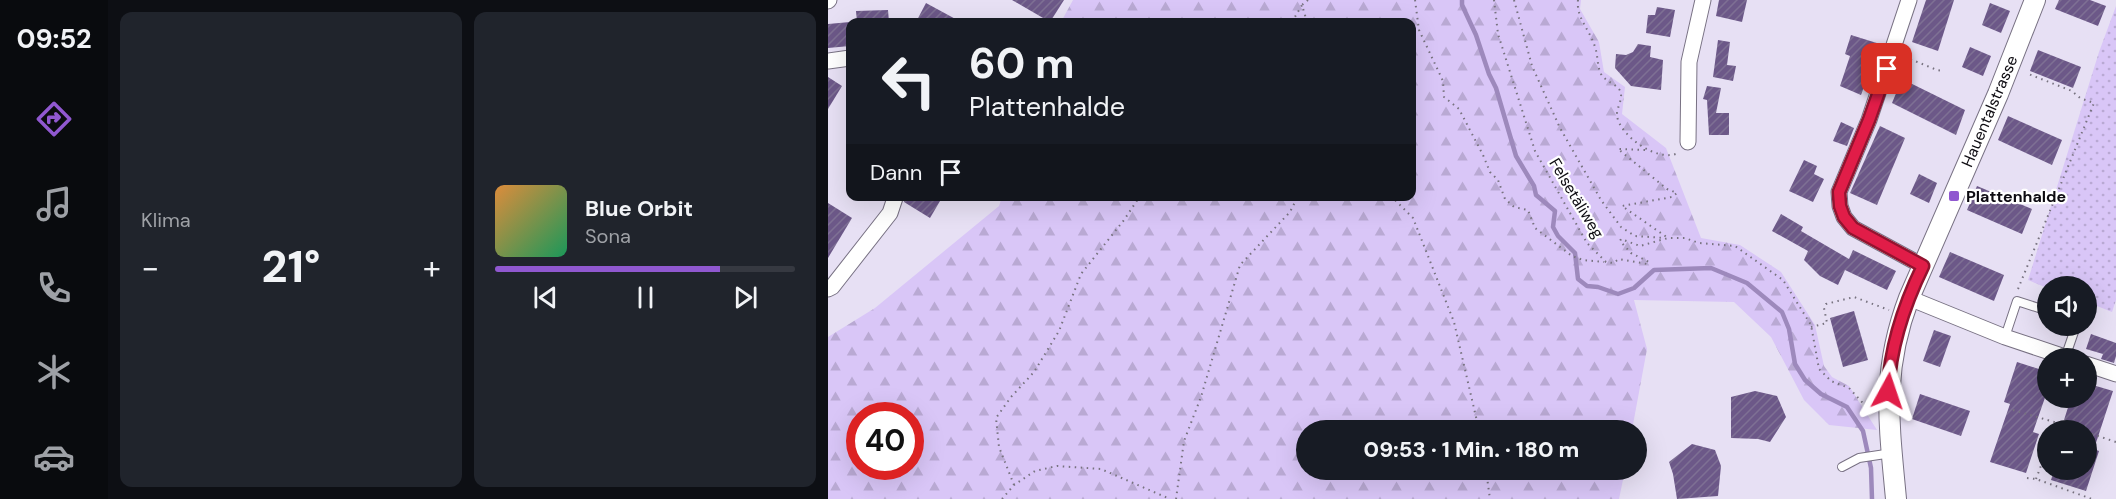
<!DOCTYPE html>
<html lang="de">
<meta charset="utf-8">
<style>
body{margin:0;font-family:"DM Sans",sans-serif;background:#20242c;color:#f1f3f6;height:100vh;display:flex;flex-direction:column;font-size:22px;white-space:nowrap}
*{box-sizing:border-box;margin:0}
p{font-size:20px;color:#9ea1a6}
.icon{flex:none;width:33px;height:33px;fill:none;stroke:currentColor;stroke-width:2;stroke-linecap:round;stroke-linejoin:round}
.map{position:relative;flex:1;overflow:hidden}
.sheet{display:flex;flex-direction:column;gap:12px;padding:12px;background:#0d0f14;width:720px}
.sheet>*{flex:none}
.hud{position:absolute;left:18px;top:18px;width:570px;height:183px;border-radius:12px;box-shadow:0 6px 24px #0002;background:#171b24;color:#f1f3f6;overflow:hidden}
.tools{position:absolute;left:1209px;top:276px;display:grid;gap:12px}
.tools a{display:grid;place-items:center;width:60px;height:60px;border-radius:50%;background:#171b24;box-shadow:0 6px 24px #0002;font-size:30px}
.speed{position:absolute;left:18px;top:402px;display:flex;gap:12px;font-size:30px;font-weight:700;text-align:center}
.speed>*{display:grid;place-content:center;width:78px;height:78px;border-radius:50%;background:#171b24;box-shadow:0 6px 24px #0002;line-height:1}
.speed .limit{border:9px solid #d22;background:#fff;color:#111}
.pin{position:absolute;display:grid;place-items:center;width:51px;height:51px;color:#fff;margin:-26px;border-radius:12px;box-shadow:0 3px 9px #0006}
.me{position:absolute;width:66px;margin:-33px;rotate:5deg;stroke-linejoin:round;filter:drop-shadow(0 0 4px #0008)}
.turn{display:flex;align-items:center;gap:21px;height:126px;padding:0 24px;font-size:27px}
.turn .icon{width:78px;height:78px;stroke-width:2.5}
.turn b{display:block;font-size:42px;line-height:51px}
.then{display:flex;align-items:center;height:57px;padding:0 24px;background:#0003;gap:12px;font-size:22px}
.big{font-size:45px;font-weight:800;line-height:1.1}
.sheet .tile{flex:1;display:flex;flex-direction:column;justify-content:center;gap:9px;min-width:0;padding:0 21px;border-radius:12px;background:#20242c}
.song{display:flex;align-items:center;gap:18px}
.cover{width:72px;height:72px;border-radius:9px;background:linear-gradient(135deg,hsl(30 70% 55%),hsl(150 70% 35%))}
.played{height:6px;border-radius:3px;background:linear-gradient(90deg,#9058d0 75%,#363941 75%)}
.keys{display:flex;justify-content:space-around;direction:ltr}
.heat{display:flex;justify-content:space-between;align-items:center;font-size:33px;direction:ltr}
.sheet .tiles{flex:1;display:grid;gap:12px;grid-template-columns:repeat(2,1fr)}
.trip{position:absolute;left:468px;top:420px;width:351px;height:60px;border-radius:30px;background:#171b24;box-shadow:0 6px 24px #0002;font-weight:800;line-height:60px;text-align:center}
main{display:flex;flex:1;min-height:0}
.tab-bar{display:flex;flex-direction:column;width:108px;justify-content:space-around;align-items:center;background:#090b0e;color:#9ea1a6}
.tab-bar .icon{width:42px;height:42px}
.tab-bar .selected{color:#9058d0}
.tab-bar b{font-size:27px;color:#f1f3f6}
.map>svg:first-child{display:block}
.forest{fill:url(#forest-firs);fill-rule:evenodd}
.garden{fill:url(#garden-dots)}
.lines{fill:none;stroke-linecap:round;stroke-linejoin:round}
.stream{stroke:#9d89bc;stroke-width:4.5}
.building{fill:url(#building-hatch)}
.service-casing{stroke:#787183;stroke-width:10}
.minor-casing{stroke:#787183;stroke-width:17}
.tertiary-casing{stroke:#787183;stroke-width:22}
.path{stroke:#77727f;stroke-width:2;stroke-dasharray:1.5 4.5;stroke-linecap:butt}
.service{stroke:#fff;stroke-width:8}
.minor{stroke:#fff;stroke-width:15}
.tertiary{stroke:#fff;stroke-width:20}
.route-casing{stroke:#92132f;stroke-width:15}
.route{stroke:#e11d48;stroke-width:10}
.poi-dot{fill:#9058d0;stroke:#fff;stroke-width:2}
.labels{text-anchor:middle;stroke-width:4.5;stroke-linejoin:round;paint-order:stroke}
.street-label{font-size:16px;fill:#0d0b11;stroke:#fff}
.poi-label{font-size:16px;font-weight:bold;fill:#0d0b11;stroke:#fff;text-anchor:start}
</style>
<main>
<nav class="tab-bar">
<b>09:52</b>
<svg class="icon selected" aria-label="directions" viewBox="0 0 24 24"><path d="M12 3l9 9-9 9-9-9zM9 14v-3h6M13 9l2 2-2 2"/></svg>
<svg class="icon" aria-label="music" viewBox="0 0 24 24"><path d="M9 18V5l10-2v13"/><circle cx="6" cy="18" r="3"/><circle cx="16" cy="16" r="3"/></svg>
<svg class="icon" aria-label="phone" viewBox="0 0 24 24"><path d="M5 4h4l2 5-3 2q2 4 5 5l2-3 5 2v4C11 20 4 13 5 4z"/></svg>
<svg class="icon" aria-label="climate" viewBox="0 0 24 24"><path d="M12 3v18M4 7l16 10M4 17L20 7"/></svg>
<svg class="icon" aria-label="car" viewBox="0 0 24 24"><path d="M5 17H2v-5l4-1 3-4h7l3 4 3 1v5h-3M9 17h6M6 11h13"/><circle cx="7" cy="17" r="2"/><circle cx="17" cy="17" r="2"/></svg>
</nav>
<section class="sheet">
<div class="tiles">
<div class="tile"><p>Klima</p>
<div class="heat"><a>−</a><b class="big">21°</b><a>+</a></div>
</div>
<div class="tile">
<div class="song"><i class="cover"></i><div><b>Blue Orbit</b><p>Sona</p></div></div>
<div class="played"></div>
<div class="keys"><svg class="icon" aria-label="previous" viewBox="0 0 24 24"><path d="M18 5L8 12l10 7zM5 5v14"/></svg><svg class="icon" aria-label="pause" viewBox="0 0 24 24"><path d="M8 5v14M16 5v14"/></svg><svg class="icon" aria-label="next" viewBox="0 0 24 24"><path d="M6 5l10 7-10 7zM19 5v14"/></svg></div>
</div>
</div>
</section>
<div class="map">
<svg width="1288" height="499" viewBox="0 0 1288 499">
<defs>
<pattern id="forest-firs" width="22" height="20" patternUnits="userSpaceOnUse" patternTransform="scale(1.5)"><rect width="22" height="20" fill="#d9c6f7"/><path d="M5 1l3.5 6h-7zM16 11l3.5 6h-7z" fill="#b9a9d3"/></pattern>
<pattern id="garden-dots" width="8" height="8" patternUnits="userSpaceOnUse" patternTransform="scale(1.5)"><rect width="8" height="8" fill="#d9c6f7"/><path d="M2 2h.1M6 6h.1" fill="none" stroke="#b9a9d3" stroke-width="1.8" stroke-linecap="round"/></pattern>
<pattern id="building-hatch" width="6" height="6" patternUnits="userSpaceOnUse" patternTransform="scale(1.5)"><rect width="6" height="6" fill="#6c5888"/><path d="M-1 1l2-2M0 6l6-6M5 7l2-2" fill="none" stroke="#7e7094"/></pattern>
</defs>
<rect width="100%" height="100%" fill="#e7e0f4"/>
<path class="forest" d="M245,0H753L752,9L771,42L776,72L797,87L794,114L838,148L873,238L912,245L953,272L987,325L996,366L1004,377L1021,386L1049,430L1001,425L976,400L943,337L906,302L806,300L819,349L804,430H478V470H797L791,499H0V337L47,308L171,206L174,197L584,196V22H233ZM32,416H82V466H32Z"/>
<polygon class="garden" points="1288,6 1288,300 1284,312 1259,302 1258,286 1219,288 1200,280 1271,52"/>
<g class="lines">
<polyline class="stream" points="634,0 634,5 648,35 661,74 668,88 688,156 706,186 708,195 727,211 725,227 730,236 747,253 750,279 759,286 770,287 790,294 806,288 826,270 883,268 919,283 954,312 961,329 967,364 977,380 993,394 1019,407 1035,431 1043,468 1044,499"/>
</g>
<g class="building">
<polygon points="184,0 236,0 222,22"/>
<polygon points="891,0 919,0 914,22 888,16"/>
<polygon points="1098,0 1126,0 1110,51 1084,42"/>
<polygon points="1231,0 1262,0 1278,6 1270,26 1227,9"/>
<polygon points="98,3 133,22 88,22"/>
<polygon points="1162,3 1182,11 1173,33 1154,25"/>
<polygon points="829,7 847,10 842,37 818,33 820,15 827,15"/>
<polygon points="60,10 61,22 29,22 28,11"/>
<polygon points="22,22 22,46 0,48 0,24"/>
<polygon points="1023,35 1052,44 1033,95 1012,86 1022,56 1017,54"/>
<polygon points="890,40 902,42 899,65 908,66 905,81 885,77"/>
<polygon points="810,44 823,46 822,57 835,60 833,90 803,86 787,68 788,54 798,55 805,52"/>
<polygon points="1142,47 1163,56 1155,76 1134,67"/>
<polygon points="1210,50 1253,67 1245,88 1202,71"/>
<polygon points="0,77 14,86 0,109"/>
<polygon points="1074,79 1137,110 1128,135 1064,103"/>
<polygon points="879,86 893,88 888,113 901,113 901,135 881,135 879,100 875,99"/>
<polygon points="1180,116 1234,140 1224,165 1170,140"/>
<polygon points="1013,122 1026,128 1019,146 1005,141"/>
<polygon points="1052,126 1077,138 1049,205 1022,193"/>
<polygon points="976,160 989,166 986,174 996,179 985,202 961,191"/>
<polygon points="1091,174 1109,183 1101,203 1082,194"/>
<polygon points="1149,186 1204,209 1194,234 1139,210"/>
<polygon points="77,196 115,196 102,218 76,202"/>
<polygon points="0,203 24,218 0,258"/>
<polygon points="953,214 975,227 973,231 1021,259 1025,250 1068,271 1059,290 1017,270 1010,285 992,276 976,260 980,251 944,231"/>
<polygon points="1122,252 1176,275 1166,301 1111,277"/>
<polygon points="1026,311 1040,360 1015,367 1002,318"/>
<polygon points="1106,330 1123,336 1112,367 1095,361"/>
<polygon points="1263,334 1288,343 1288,356 1286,363 1273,359 1275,354 1258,349"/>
<polygon points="1189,362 1220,372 1220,389 1205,432 1211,434 1198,473 1162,462 1182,404 1176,402"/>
<polygon points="1258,383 1285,391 1266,449 1271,451 1258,491 1223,480 1226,470 1258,470 1258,427 1236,420 1243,398 1258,398"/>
<polygon points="927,391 949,396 958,417 942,442 930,439 903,438 903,397"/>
<polygon points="1092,394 1142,411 1133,436 1084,419"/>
<polygon points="864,444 887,450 893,466 890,496 849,499 845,474 841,462"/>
</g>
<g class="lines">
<defs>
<g id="service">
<polyline points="1177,337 1189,301 1220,311"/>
<polyline points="1237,358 1248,326"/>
<polyline points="1014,467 1031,458 1064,453"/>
</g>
<g id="minor">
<polyline points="1081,0 1041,120 1011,192 1012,206 1016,217 1025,228 1095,266"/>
<polyline points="0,1 1,0"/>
<polyline points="0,61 22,58"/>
<polyline points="860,142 861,62 875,0"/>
<polyline points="0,289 4,287 62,213 67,198"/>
<polyline points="1081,298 1177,337 1240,358"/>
<polyline points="1258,364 1288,374"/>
</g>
<path id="tertiary" d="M1068,499C1061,423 1053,372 1081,298L1170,94L1207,0"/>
</defs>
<use href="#service" class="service-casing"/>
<use href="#minor" class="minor-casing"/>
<use href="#tertiary" class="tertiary-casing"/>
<g class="path">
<polyline points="587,0 591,30 615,81 616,97 631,109 655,155 662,172 670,180 677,199 686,207 700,210 707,228 744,256 755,260 776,262"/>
<polyline points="666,0 670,34 707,151 759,243 778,262 785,263 791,259 819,264 821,262 803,253 792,241 793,239 812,246 840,238 857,238 871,243 907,246 955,280 983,325 991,369 1003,381 1021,388 1044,413"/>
<polyline points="686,0 704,66 732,128 773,200 793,227 807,236 837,238"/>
<path d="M750,0C748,18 762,30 767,47C770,55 769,66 773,74C777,81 786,83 791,89C797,98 788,107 789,116C792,136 830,163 850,153"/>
<polyline points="464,22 474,5"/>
<polyline points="479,22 474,5 480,0"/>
<polyline points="1077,57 1109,70 1116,71"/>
<polyline points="817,150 790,149 839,189 849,193 844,197 794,206 840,238"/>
<polyline points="563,196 585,218 626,322 651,430"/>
<polyline points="1190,289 1266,103 1252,98 1244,91 1198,73"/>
<polyline points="983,327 999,323 996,308 998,304 1026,297 1061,310"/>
<polyline points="1185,410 1254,430"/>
<polyline points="1258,432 1288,442"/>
<polyline points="658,470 662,499"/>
<polyline points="1199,478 1208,479 1264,499"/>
<polyline points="1208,479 1220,447"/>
<polyline points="186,485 171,447 168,418 183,397 206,372 231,331 253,274 296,220 312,196"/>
<polyline points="174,499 186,485 207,471 229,466 273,469 342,499"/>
<polyline points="348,499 356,441 373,397 412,265 462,212 470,196"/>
</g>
<use href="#service" class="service"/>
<use href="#minor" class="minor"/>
<use href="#tertiary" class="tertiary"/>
</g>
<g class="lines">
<defs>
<path id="route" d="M1059,69L1041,120L1011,192L1012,206L1016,217L1025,228L1095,266C1076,305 1062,347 1060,391"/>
</defs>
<use href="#route" class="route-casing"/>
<use href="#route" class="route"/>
</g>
<rect class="poi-dot" x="1120" y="190" width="12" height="12" rx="3"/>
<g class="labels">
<g class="street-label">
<text transform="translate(1161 111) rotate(-67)" y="6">Hauentalstrasse</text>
<text transform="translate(749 198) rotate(59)" y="6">Felsetäliweg</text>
</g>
<g class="poi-label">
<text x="1138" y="202">Plattenhalde</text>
</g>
</g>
</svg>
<div class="tools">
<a><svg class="icon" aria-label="sound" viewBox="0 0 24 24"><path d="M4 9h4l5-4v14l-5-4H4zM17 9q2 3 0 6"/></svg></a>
<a>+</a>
<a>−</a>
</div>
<div class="speed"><div class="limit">40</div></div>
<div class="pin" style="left:1059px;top:69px;background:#d93025"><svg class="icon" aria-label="arrive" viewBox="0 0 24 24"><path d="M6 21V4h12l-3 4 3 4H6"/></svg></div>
<svg class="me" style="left:1060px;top:391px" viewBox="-20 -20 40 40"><path d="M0-17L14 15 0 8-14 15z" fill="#e11d48" stroke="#fff" stroke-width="4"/></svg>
<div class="trip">09:53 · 1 Min. · 180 m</div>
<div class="hud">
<div class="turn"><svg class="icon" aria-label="left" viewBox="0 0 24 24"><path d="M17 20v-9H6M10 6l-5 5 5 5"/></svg><div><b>60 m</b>Plattenhalde</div></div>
<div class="then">Dann<svg class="icon" aria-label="arrive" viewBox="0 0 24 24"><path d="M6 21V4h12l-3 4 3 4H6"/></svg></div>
</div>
</div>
</main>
